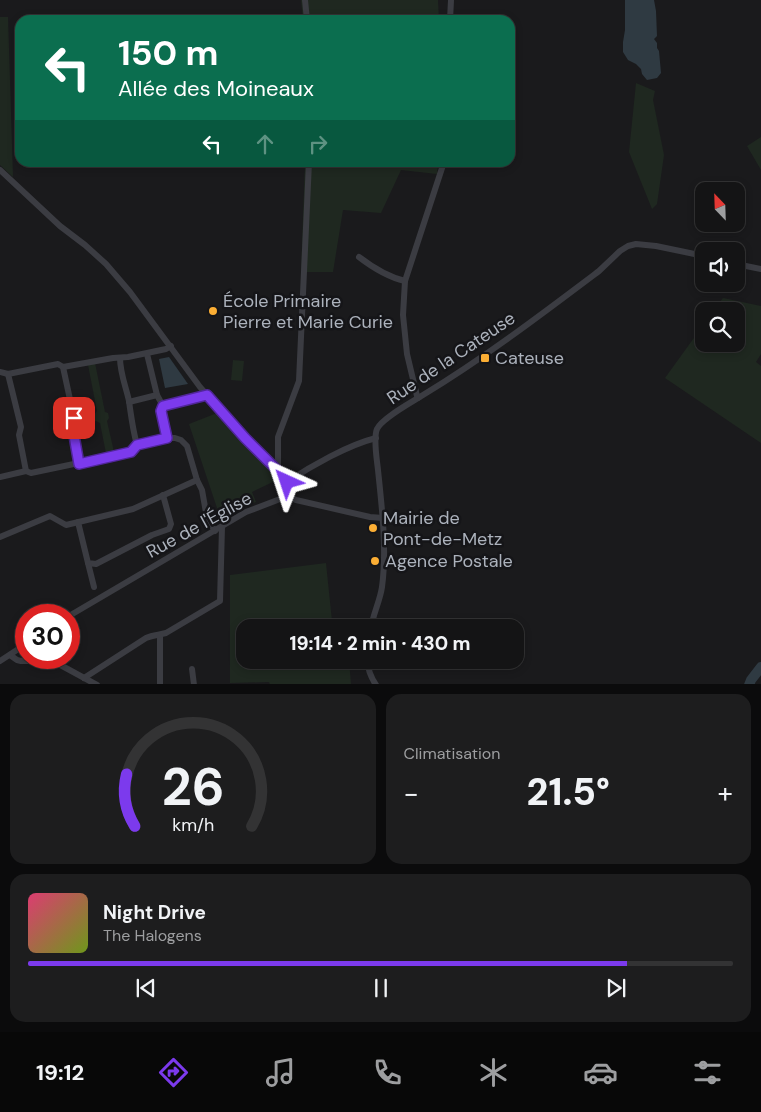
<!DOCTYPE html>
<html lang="fr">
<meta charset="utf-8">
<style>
body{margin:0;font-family:"DM Sans",sans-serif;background:#1d1d1e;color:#f1f3f6;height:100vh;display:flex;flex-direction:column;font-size:19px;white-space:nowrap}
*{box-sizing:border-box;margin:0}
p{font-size:16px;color:#9d9ea0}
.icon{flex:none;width:28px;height:28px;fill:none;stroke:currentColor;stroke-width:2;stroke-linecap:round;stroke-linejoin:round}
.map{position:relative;height:684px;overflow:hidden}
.details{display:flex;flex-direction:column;gap:10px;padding:10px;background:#0b0b0c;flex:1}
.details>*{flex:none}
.guide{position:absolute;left:15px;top:15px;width:500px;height:152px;border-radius:15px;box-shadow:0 2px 8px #0003,0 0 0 1px #333334;background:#0b6e4f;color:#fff;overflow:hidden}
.needle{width:32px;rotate:337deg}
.buttons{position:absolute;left:695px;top:182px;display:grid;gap:10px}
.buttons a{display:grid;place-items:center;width:50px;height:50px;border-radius:10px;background:#141415;box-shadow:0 2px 8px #0003,0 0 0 1px #333334;font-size:25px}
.speed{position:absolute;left:15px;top:604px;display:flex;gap:10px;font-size:25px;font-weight:700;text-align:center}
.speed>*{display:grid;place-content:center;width:65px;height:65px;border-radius:50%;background:#141415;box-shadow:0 2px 8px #0003,0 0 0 1px #333334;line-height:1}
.speed .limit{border:8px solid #d22;background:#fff;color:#111}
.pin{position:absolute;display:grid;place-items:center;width:42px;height:42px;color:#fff;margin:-21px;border-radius:10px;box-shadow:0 2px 8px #0006}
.me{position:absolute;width:55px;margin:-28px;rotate:318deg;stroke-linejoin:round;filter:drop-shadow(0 0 4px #0008)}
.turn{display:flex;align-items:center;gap:18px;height:105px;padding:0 20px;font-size:22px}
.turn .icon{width:65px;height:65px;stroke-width:2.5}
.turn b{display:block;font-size:35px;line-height:42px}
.lanes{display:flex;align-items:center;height:48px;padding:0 20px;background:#0003;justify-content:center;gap:25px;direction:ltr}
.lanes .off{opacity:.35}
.big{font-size:38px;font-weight:800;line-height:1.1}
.details .widget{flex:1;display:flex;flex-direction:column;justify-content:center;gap:8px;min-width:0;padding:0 18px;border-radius:15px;background:#1d1d1e}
.details .dial{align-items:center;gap:0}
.dial svg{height:130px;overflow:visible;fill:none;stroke:#333334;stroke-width:7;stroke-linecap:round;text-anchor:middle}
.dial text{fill:#f1f3f6;stroke:none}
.song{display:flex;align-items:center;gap:15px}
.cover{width:60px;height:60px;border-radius:8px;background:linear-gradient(135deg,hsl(340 70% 55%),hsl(80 70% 35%))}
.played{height:5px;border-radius:2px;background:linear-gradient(90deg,#7c3aed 85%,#333334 85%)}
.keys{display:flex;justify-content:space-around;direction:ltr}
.heat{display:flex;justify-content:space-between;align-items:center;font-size:28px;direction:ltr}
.details .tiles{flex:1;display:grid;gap:10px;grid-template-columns:1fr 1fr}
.widget:last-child{grid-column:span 2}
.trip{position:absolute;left:236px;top:619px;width:288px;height:50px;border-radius:15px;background:#141415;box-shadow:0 2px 8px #0003,0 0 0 1px #333334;font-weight:800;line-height:50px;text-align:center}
.tabs{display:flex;height:80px;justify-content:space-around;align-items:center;background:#080808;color:#9d9ea0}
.tabs .icon{width:35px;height:35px}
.tabs .on{color:#7c3aed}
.tabs b{font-size:22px;color:#f1f3f6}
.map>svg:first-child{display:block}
.green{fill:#1f2820}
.water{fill:#2f3a42}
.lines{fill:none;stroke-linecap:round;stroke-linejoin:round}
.river{stroke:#2f3a42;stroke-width:10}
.minor{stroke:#3b3c42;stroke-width:6}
.route-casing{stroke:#51269a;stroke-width:12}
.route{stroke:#7c3aed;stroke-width:9}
.poi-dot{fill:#fbae34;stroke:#151518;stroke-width:2}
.labels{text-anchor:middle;stroke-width:5;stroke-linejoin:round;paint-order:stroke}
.poi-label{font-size:18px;fill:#acb2bc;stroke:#151518;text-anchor:start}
.street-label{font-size:18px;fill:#acb2bc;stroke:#151518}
</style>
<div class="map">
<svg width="761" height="685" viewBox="0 0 761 685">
<rect width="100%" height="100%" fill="#1a1a1c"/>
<g class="green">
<polygon points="301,0 438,0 439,20 303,20"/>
<polygon points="0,17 8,17 13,177 0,165"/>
<polygon points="636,83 655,91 653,100 664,155 657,204 652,209 629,152"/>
<polygon points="761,137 761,170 747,146"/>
<polygon points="305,163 438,163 437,174 401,170 381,213 343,210 333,272 301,272"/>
<polygon points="723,298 761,306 761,354 756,362 761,366 761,443 665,378 704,324 704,344 736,344 736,311 713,311"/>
<polygon points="233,360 244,361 242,381 231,380"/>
<polygon points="95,363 105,412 108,413 109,418 107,421 114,452 106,453 100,423 96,421 78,425 77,418 94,415 97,411 88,365"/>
<polygon points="217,413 281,478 252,492 256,502 233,510 220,517 189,424"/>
<polygon points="326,563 332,621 339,627 245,628 245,660 349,660 351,684 270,685 269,682 230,683 230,575"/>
</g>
<g class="water">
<polygon points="625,0 654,0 656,11 657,36 654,39 657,43 657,48 659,51 661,73 657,78 647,80 642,74 641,69 636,64 628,60 623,52 623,42 625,30"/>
<polygon points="169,357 188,384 165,388 159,359"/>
</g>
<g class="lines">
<polyline class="river" points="749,685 751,680 761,667"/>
<g class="minor">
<polyline points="305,0 307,20"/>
<polyline points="450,20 451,0"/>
<polyline points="0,170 60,226 85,245 106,264 130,292 200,387 245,438 277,470 287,482 288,496"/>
<path d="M359,257C372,267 388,277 405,281"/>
<polyline points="736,264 761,269"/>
<polyline points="147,354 157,395 163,406 161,411 167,438"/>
<path d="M120,358C120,373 126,387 129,401C131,416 133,431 137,445"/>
<polyline points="63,367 74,418 72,424 79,464"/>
<polyline points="0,372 8,374 58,364 63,367 113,358 128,357 166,349 171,346"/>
<polyline points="8,374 21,427 19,435 26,471"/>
<polyline points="418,398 417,396 407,354 403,315 405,281 444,162"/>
<polyline points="129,402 157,395"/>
<polyline points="163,406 207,395"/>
<polyline points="277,470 278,464 278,437 299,381 309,162"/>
<polyline points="0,477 26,471 31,473 131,452 137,445 167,438 175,438 181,440 187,446 197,480 202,490 207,518 215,531"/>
<path d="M287,482C311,466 348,445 376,438"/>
<polyline points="78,522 88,563 96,564 152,535 169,529 171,524 163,495"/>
<polyline points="0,537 50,516 66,525 133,509 197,480"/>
<polyline points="88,563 94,587"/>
<polyline points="69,616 246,512 288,496 296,500 370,517 383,518"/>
<path d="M371,628C373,614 380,601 382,587C387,550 382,508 378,470C377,460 373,438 377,429C382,418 412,402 423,395C484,358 542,314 599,271L620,251L628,246L636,244L656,246L704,256"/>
<polyline points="160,635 160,685"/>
<polyline points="10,655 17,660 21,661 53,661 97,685"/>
<path d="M367,660C368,670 370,676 376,685"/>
<polyline points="0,661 26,644"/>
<polyline points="192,669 194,685"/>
<path d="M84,678L146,638C153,635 159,635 166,633L220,601L222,527"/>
</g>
</g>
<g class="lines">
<defs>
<polyline id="route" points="74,418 72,424 79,464 131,452 137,445 167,438 161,411 163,406 207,395 245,438 277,470 287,482"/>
</defs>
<use href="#route" class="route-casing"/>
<use href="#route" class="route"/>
</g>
<g class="poi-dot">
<circle cx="213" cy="311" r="5"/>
<rect x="480" y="353" width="10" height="10" rx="2.5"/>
<circle cx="373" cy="528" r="5"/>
<circle cx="375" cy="561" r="5"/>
</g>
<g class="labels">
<g class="poi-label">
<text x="223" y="307">École Primaire<tspan x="223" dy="21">Pierre et Marie Curie</tspan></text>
<text x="495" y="364">Cateuse</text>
<text x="383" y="524">Mairie de<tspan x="383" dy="21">Pont-de-Metz</tspan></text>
<text x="385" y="567">Agence Postale</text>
</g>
<g class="street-label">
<text transform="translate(451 358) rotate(-34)" y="6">Rue de la Cateuse</text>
<text transform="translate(199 525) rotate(-29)" y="6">Rue de l'Église</text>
</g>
</g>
</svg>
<div class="buttons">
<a><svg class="needle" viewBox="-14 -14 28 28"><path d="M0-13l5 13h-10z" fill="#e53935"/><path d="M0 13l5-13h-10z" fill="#9d9ea0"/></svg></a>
<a><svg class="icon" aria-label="sound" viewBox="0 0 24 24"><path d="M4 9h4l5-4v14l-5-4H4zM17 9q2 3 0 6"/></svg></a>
<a><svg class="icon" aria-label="search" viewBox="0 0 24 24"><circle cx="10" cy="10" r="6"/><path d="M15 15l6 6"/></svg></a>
</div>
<div class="speed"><div class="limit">30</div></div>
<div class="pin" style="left:74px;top:418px;background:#d93025"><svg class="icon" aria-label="arrive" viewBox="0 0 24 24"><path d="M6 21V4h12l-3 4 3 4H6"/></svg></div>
<svg class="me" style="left:287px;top:482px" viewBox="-20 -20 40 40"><path d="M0-17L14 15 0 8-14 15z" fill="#7c3aed" stroke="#fff" stroke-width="4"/></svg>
<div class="trip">19:14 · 2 min · 430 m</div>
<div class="guide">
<div class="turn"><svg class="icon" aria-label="left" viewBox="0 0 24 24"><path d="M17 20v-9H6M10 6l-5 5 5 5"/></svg><div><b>150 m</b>Allée des Moineaux</div></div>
<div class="lanes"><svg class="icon" aria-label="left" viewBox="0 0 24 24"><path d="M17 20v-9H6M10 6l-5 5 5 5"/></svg><svg class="icon off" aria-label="ahead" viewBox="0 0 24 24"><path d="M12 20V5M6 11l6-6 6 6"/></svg><svg class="icon off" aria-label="right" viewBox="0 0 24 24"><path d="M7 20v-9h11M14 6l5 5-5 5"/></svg></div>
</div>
</div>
<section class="details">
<div class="tiles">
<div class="widget dial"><svg viewBox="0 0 100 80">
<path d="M14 69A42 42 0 1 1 86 69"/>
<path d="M14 69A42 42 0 0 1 9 37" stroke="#7c3aed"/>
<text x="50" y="56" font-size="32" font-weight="700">26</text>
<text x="50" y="72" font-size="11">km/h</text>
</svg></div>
<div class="widget"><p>Climatisation</p>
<div class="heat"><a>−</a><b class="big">21.5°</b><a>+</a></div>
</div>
<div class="widget">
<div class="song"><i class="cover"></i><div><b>Night Drive</b><p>The Halogens</p></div></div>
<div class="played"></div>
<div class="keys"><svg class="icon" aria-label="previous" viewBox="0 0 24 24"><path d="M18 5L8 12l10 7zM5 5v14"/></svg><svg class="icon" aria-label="pause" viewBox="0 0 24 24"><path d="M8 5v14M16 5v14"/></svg><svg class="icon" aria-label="next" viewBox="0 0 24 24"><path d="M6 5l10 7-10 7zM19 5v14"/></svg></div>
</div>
</div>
</section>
<nav class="tabs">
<b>19:12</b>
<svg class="icon on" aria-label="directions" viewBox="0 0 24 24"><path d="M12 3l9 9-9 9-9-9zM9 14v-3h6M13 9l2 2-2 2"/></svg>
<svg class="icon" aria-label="music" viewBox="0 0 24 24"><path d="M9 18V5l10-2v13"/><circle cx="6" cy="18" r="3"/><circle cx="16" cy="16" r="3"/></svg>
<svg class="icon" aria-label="phone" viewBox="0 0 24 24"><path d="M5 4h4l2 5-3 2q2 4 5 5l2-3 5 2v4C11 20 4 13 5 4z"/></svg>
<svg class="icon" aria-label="climate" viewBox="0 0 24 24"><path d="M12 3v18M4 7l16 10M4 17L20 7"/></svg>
<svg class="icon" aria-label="car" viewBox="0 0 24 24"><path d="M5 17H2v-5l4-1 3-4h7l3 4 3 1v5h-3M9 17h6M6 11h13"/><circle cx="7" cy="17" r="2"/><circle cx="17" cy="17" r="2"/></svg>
<svg class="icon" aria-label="filters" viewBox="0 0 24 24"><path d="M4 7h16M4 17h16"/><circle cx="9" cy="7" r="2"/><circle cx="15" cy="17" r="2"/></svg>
</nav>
